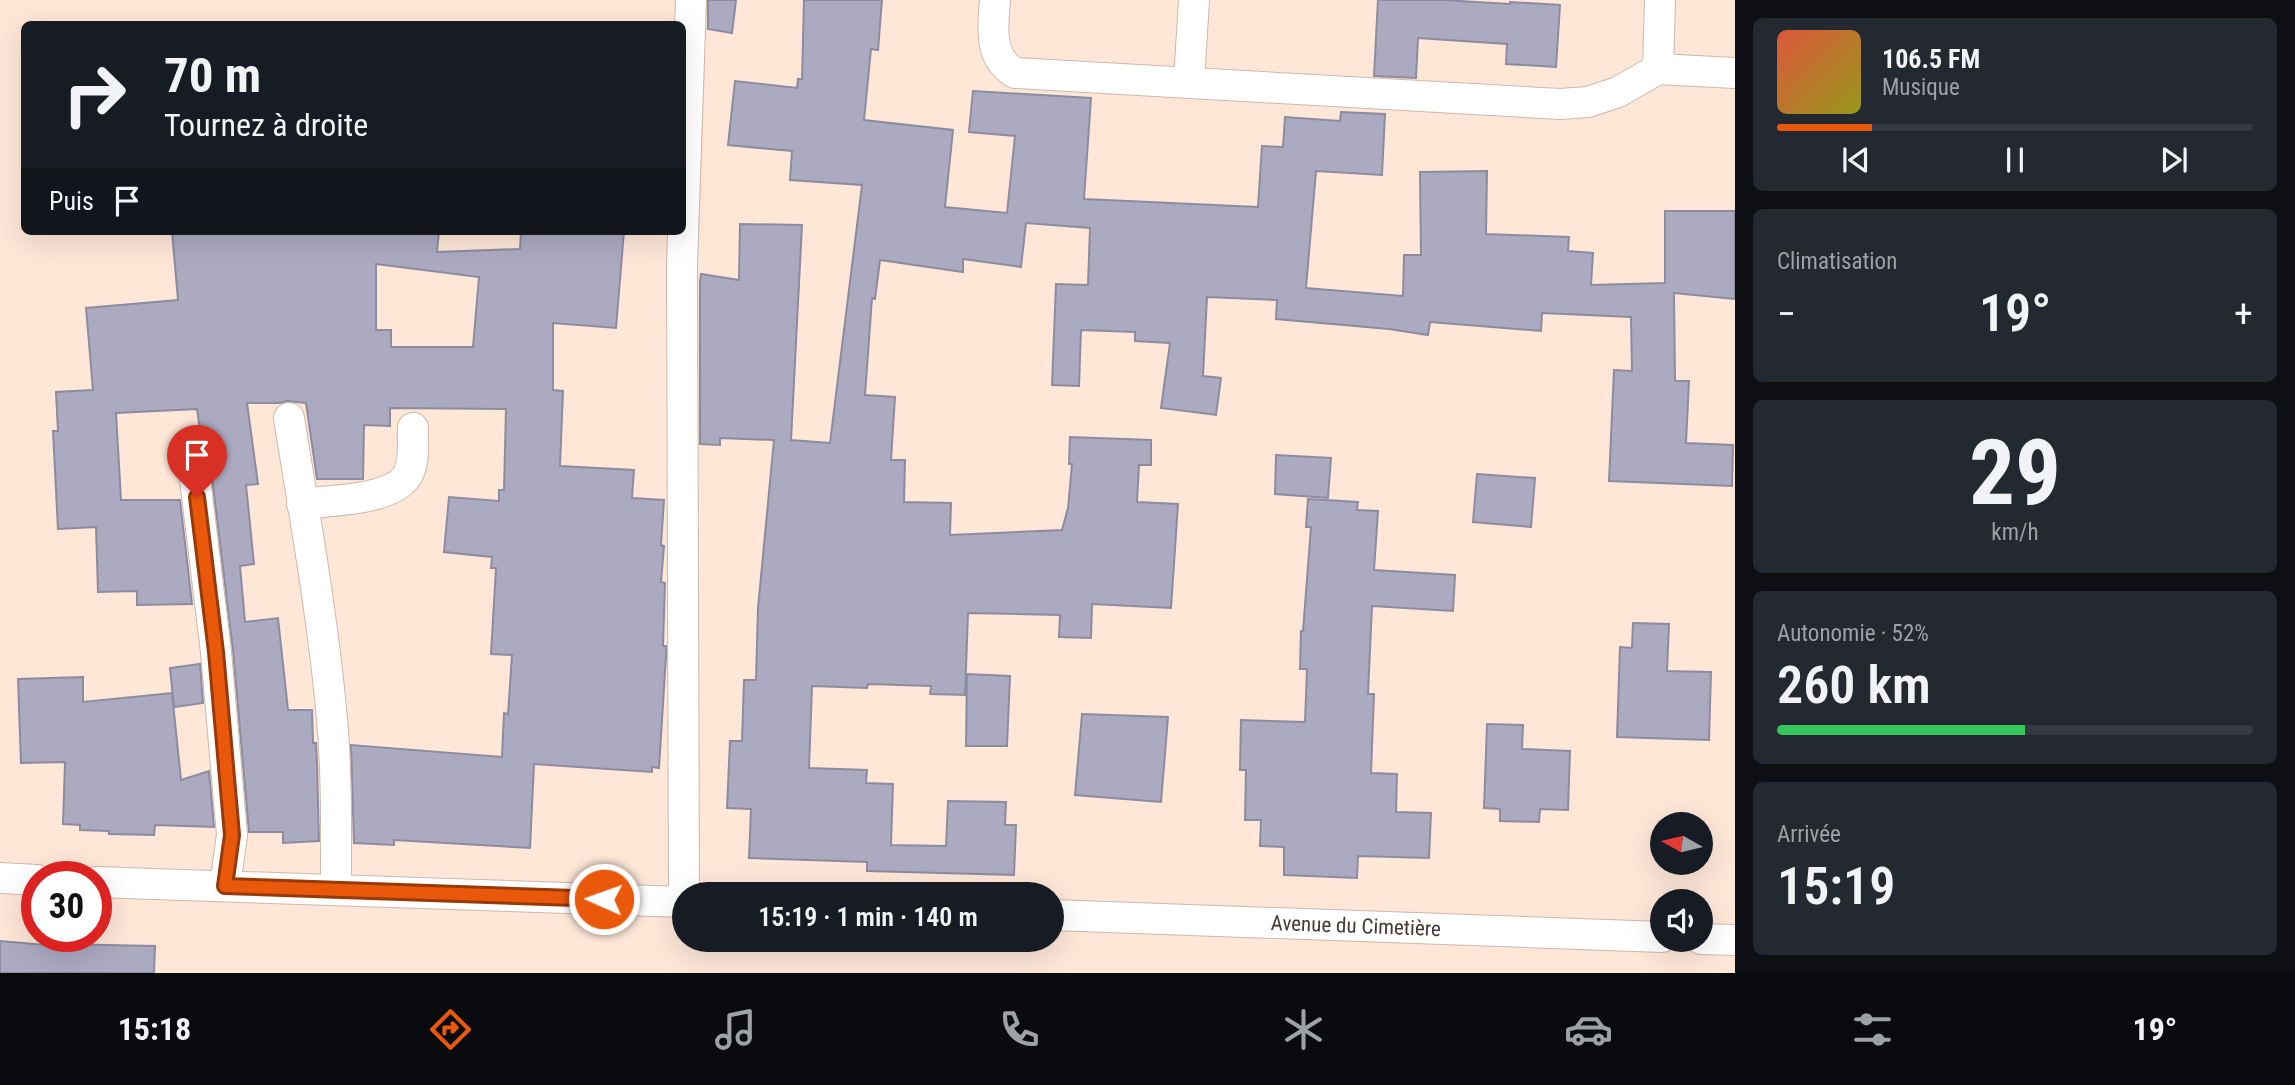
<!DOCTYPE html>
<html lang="fr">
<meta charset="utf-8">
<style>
body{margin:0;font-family:"Roboto Condensed",sans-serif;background:#242831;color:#f1f3f6;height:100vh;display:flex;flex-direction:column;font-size:26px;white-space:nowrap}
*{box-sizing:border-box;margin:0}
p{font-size:23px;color:#9ea1a6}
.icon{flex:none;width:38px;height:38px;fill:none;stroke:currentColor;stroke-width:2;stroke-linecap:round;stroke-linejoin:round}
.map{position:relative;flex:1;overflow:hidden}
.drawer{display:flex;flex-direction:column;gap:18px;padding:18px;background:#0d0f14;width:560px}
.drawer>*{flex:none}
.guide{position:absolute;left:21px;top:21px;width:665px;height:214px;border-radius:10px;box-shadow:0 7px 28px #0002;background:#171b24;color:#f1f3f6;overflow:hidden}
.needle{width:46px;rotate:278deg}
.controls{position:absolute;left:1650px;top:812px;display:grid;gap:14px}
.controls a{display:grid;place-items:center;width:63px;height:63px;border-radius:50%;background:#171b24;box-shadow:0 7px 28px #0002;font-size:35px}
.speed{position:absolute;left:21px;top:861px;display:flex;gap:14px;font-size:35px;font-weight:700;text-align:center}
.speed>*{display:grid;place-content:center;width:91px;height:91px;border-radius:50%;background:#171b24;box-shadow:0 7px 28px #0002;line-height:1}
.speed .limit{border:10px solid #d22;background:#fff;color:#111}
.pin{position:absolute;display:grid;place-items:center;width:60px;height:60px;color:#fff;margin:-72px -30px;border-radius:50% 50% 50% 0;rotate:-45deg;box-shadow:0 0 7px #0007}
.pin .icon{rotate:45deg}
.me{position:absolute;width:77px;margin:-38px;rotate:272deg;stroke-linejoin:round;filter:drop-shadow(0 0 5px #0008)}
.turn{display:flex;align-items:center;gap:24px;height:147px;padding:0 28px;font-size:32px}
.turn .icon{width:91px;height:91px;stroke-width:2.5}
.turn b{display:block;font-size:49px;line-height:60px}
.then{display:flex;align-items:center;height:66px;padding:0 28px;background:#0003;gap:14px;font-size:26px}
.big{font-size:52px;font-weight:600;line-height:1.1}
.drawer .widget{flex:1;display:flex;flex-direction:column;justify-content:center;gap:10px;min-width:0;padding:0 24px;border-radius:10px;background:#242831}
.drawer .dial{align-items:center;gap:0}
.dial b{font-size:91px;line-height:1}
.song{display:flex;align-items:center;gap:21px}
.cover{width:84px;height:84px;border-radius:10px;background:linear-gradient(135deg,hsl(10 70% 55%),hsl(60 70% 35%))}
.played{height:7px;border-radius:4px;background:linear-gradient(90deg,#ea580c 20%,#363941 20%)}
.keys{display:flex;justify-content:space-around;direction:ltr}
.heat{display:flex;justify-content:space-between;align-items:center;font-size:38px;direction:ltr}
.charge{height:10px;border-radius:5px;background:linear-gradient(90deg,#34c759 52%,#363941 0)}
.trip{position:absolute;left:672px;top:882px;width:392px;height:70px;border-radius:35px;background:#171b24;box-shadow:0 7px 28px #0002;font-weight:600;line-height:70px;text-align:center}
.tabs{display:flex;height:112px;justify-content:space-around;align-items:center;background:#090b0e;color:#9ea1a6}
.tabs .icon{width:49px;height:49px}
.tabs .active{color:#ea580c}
.tabs b{font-size:32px;color:#f1f3f6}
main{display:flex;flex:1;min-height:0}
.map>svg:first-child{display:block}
.building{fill:#acaac1;stroke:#8d8ba0;stroke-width:2;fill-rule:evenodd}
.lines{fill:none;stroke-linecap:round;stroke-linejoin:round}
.minor-casing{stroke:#ceb8a9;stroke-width:32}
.minor{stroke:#fff;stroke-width:30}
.route-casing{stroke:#983908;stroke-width:18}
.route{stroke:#ea580c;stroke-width:12}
.labels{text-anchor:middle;stroke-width:7;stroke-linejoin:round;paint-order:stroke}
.street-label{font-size:21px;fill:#433a34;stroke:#fdf8f5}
</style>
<main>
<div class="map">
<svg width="1735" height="973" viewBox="0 0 1735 973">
<rect width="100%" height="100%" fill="#fee7d7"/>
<g class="building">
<polygon points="708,0 736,0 732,33 708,29"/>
<polygon points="804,0 882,0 878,50 871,49 864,120 953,130 945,207 1007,213 1015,136 969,132 973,91 1091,98 1084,199 1258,207 1262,146 1283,147 1285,117 1340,121 1341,112 1385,114 1382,175 1316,171 1306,288 1403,296 1404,255 1421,255 1420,172 1487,171 1486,234 1569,237 1568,251 1593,253 1591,285 1665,283 1665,211 1735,211 1735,299 1674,293 1675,381 1689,381 1686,443 1733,445 1732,486 1609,481 1614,370 1632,371 1631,317 1542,313 1541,331 1430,322 1428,335 1389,329 1276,319 1277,300 1207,297 1203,376 1221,378 1216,415 1161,408 1170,343 1135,341 1135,332 1081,330 1079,386 1052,385 1056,284 1088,285 1090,228 1026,223 1021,267 963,259 963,272 880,260 875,299 872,298 865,395 895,397 891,460 905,460 904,502 951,503 950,535 1062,530 1068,508 1072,464 1069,464 1070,437 1151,440 1151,465 1139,465 1137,502 1178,504 1171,608 1092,604 1091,638 1059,637 1060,615 968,613 965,695 930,694 931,686 868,684 867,688 812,686 809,768 867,770 866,783 893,784 891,845 946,846 948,801 1006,802 1005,825 1016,825 1014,875 867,871 867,862 749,858 751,809 727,808 730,741 742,741 744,680 756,680 758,608 774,440 720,438 720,445 700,444 700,282 701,274 739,280 740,224 802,225 791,440 830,443 862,185 790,180 792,151 728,145 735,81 797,88 798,79 802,79"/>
<polygon points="1378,0 1443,0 1510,4 1510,2 1560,5 1556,67 1506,64 1507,44 1418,38 1416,78 1374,76"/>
<path d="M172,231H439L437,252L520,249L521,231H624L616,328L553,323V390L563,391L560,466L634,470L632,498L664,500L661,545L664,546L661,582L665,583L663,646H666V656L659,768L652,767V772L534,764L530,848L394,840V845L354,843L351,745L502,757L504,713L508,714L512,655L491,654L496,568H491L492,557L444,552L449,497L499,501V490H504L506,409L390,408V426L364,425L363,479H317L306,403L287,401L280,403H247L258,484L246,485L254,564L240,566L245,622L278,618L288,710H312L313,743H316L317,763L319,841L283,843V832H249L233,650L211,469L204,457L197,409L116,413L121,500H180L192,604L137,605V591L98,592L96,527L58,529L53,431H58L56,392L93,390L86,308L178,300ZM376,264L479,277L473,347H391V330H376Z"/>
<polygon points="1276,455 1331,458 1328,498 1275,494"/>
<polygon points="1477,474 1535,478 1531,527 1473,522"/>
<polygon points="1308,499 1358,502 1357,510 1378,511 1374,570 1455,575 1453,611 1372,606 1368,694 1374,694 1371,773 1397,774 1396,812 1431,813 1429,858 1358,856 1357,878 1284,875 1284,847 1260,846 1261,820 1245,820 1246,770 1240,770 1241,720 1305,722 1307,669 1300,669 1301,631 1303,631 1311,527 1306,527"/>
<polygon points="1633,623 1669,624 1667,671 1711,672 1709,740 1617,737 1620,647 1632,648"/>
<polygon points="200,664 203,703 174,707 170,668"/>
<polygon points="967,674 1010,676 1007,746 966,746"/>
<polygon points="83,677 83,702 172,693 181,780 209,771 214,827 155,825 154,835 109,834 109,831 80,830 80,825 63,824 65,762 21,763 18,679"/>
<polygon points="1082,714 1168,717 1161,802 1075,795"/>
<polygon points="1487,724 1523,725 1522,749 1570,751 1568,810 1540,809 1539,822 1500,821 1500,809 1484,808"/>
<polygon points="0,941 57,946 57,944 155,946 154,973 0,973"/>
</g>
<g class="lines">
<defs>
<g id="minor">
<path d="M995,0C993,27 988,57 1015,73L1560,104L1588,102L1618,92L1658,69"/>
<polyline points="1658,69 1735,73"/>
<polyline points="1658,69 1660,0"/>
<polyline points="1189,81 1194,0"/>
<path d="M289,418C305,518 323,618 332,719C337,776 336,833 336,890"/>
<polyline points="194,471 216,652 232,835 225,886"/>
<path d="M302,504C330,500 397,501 409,472C415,459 412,441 413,428"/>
<polyline points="0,878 37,880"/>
<polyline points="96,882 684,902"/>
<polyline points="684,902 682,265 691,0"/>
<path id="s1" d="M1052,915L1662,937"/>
<polyline points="1701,939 1735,940"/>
</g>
</defs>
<use href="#minor" class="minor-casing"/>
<use href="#minor" class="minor"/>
</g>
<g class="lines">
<defs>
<polyline id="route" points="197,497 216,652 232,835 225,886 604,899"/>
</defs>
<use href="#route" class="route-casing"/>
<use href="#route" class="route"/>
</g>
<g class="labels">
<g class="street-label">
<text dy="7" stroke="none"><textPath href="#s1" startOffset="304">Avenue du Cimetière</textPath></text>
</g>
</g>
</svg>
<div class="controls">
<a><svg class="needle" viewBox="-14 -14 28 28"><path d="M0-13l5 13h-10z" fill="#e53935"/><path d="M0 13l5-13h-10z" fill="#9ea1a6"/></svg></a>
<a><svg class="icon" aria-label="sound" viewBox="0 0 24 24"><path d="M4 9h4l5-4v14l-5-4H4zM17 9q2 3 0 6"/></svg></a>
</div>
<div class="speed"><div class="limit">30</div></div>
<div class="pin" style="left:197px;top:497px;background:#d93025"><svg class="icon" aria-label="arrive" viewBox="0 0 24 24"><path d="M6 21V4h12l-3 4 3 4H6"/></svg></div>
<svg class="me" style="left:604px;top:899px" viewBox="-20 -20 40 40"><circle r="17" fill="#ea580c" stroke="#fff" stroke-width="3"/><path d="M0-11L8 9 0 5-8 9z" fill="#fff"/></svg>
<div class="trip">15:19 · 1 min · 140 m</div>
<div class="guide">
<div class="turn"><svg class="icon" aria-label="right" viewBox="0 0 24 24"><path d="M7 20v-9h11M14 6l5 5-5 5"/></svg><div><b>70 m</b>Tournez à droite</div></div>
<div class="then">Puis<svg class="icon" aria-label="arrive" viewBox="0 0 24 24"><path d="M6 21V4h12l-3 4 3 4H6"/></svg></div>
</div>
</div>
<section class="drawer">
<div class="widget">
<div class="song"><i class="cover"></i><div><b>106.5 FM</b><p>Musique</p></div></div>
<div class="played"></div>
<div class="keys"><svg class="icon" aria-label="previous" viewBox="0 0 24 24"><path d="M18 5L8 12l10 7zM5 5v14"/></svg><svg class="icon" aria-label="pause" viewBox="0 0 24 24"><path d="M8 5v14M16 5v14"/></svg><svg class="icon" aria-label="next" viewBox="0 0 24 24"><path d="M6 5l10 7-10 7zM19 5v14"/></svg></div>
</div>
<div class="widget"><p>Climatisation</p>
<div class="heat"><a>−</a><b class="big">19°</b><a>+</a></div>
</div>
<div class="widget dial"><b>29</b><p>km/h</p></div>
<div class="widget"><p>Autonomie · 52%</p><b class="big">260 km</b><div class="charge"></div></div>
<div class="widget"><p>Arrivée</p><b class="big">15:19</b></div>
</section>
</main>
<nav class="tabs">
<b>15:18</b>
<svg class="icon active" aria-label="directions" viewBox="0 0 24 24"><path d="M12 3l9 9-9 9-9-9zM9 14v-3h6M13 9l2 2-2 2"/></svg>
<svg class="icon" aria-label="music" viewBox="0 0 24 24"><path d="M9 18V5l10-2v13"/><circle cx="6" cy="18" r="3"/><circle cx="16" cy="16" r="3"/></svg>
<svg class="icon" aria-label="phone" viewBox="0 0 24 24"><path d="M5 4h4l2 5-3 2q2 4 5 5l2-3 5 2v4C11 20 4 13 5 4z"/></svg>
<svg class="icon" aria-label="climate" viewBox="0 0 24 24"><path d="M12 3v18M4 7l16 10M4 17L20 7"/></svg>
<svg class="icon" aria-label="car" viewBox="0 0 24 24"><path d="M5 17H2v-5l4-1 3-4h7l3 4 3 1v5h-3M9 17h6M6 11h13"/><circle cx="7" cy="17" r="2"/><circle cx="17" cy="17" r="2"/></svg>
<svg class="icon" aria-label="filters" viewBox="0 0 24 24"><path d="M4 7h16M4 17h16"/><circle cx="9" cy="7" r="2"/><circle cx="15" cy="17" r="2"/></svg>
<b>19°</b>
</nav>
